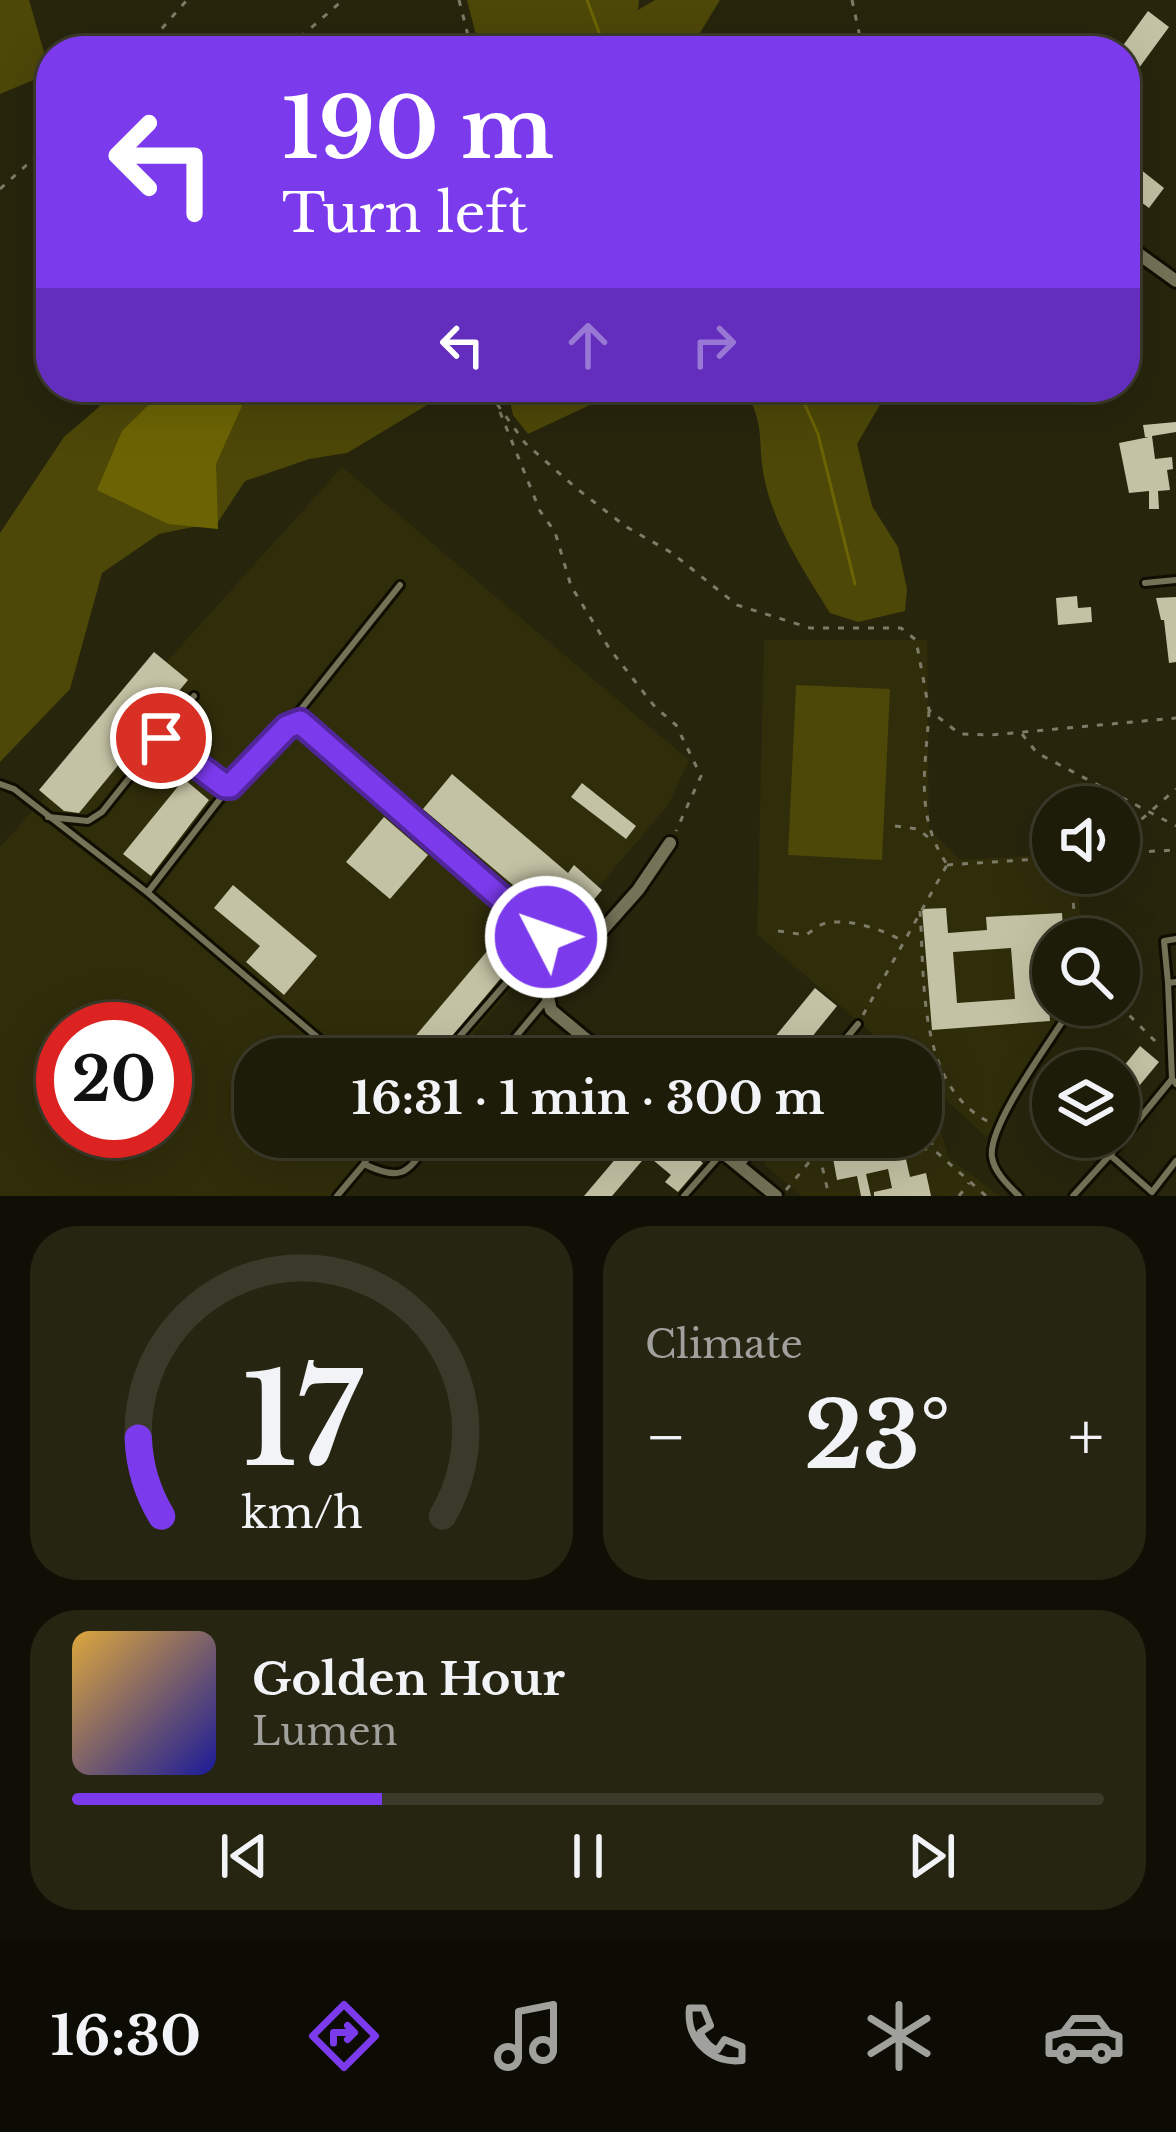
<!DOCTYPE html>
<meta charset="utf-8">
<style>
body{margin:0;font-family:"Libre Baskerville",serif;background:#252512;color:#f1f3f6;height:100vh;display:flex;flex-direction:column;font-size:45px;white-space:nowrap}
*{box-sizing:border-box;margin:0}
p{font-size:39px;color:#a0a19c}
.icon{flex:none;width:66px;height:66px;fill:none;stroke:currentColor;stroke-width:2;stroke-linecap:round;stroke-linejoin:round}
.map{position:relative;height:1196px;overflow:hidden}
.details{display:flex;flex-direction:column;gap:30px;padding:30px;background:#100f05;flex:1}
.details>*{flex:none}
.hud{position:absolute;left:36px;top:36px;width:1104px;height:366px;border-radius:48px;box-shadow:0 12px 48px #0002,0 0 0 3px #3b3a2a;background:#7c3aed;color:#fff;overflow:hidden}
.tools{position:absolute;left:1032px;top:786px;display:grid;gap:24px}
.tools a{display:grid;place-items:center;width:108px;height:108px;border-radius:50%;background:#1d1c09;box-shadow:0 12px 48px #0002,0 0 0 3px #3b3a2a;font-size:60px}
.speed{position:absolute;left:36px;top:1002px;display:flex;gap:24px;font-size:60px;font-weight:700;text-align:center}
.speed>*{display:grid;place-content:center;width:156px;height:156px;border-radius:50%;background:#1d1c09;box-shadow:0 12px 48px #0002,0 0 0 3px #3b3a2a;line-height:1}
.speed .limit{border:18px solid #d22;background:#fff;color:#111}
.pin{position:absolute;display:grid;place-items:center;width:102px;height:102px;color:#fff;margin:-51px;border:6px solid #fff;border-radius:50%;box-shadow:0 3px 12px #0007}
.me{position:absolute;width:132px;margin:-66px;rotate:311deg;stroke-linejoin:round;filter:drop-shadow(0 0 9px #0008)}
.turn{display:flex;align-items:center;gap:42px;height:252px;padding:0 48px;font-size:54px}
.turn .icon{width:156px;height:156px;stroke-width:2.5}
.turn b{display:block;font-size:84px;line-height:102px}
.lanes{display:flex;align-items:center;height:114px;padding:0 48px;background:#0003;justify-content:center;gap:60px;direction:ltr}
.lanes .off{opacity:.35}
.big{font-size:90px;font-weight:700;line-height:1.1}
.details .widget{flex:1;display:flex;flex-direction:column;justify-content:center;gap:18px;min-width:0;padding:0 42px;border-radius:48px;background:#252512}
.details .dial{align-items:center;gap:0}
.dial svg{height:312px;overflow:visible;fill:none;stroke:#3b3a2a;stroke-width:7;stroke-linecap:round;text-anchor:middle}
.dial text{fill:#f1f3f6;stroke:none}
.song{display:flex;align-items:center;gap:36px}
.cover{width:144px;height:144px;border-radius:18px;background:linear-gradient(135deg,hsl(40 70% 55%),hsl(240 70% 35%))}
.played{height:12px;border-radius:6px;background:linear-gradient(90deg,#7c3aed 30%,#3b3a2a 30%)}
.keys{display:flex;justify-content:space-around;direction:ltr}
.heat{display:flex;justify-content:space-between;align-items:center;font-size:66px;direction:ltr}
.details .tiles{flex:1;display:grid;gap:30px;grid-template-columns:1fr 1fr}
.widget:last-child{grid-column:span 2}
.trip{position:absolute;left:234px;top:1038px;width:708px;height:120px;border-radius:48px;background:#1d1c09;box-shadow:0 12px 48px #0002,0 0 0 3px #3b3a2a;font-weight:700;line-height:120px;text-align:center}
.tabs{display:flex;height:192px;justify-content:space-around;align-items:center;background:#0c0b04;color:#a0a19c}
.tabs .icon{width:84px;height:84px}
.tabs .active{color:#7c3aed}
.tabs b{font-size:54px;color:#f1f3f6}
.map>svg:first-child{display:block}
.built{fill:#302d0b;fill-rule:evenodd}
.green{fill:#4d4808}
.water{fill:#6c6404}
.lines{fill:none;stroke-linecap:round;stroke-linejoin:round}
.stream{stroke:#6c6404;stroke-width:3}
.building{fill:#c4c2a4;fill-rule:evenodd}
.service-casing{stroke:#100e00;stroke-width:12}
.minor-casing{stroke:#100e00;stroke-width:18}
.path{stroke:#7e7c68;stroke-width:3;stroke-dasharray:6 9;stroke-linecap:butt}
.service{stroke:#747257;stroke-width:6}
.minor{stroke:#747257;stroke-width:12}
.route-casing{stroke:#51269a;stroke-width:30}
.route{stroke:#7c3aed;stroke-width:21}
</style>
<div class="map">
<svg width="1176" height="1196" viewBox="0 0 1176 1196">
<rect width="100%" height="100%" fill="#27250c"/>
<g class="built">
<path d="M342,467L689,760L669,804L452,1059H255V1137H385L335,1196H0V847ZM63,1029H165V1131H63Z"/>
<polygon points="764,640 927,640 929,829 960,860 1053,854 1053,873 1077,873 1082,939 1053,939 1053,1005 1077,1005 1009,1110 986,1137 921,1077 921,1059 902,1059 757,934"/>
<polygon points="921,1082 927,1087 949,1158 1000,1196 802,1196 763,1164 785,1137 921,1137"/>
</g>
<g class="green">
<polygon points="0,0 29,0 50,73 0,94"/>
<polygon points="467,0 639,0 638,10 655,0 720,0 689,51 480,51"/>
<polygon points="107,387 457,387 347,453 309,459 245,481 218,522 159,534 102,573 70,689 0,762 0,533 64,437 99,407"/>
<polygon points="507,387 595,387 592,404 528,434 513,415"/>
<path d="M743,387H883L884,398L857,444L872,506L898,547L907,589L905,611L858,622L830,613C804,571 774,527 764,477C757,438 766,424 743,387Z"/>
<polygon points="796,685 890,689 882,860 788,855"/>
</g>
<polygon class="water" points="167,387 236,387 245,399 216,464 218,529 168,524 97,490 122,431"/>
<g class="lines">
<g class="stream">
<polyline points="587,0 606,51"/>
<polyline points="797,387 818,434 855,584"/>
</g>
</g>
<g class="building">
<polygon points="1148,11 1169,27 1125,87 1125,51 1119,51"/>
<polygon points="1125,158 1142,166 1140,169 1164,188 1149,208 1125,190"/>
<polygon points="1176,422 1176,432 1152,436 1155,459 1172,457 1173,469 1167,470 1170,490 1158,491 1159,509 1149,509 1149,491 1129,493 1119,443 1149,437 1145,437 1143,425"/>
<polygon points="1077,596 1078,608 1091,607 1092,622 1058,625 1056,598"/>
<polygon points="1176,597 1176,662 1169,663 1164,620 1161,620 1156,598"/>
<polygon points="154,652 188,680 79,813 64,811 39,790"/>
<polygon points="452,774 568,873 574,865 602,890 564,935 535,911 539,907 423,809"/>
<polygon points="184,779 209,800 151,876 123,854"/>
<polygon points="582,783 636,826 626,839 571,797"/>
<polygon points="384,817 428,855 390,899 346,862"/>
<polygon points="233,885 317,956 284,995 246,962 260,946 214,908"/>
<path d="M946,908L948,933L987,930L986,917L1062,913L1064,939H1053V992H1048L1050,1021L932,1030L922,909ZM1011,948L1015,999L957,1003L953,952Z"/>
<polygon points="510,924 531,942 516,960 433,1059 396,1059"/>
<polygon points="815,988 837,1006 794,1059 774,1059 779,1052 769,1044"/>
<polygon points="1140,1046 1159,1062 1119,1110 1119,1072"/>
<polygon points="634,1137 659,1137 684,1159 690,1152 703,1163 678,1192 665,1182 671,1175 647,1155 612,1196 584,1196"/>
<polygon points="878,1137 924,1137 927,1150 905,1155 910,1177 926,1173 931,1196 874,1196 874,1192 892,1188 888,1169 866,1174 871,1196 861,1196 857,1176 837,1180 833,1158 880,1148"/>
</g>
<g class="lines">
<defs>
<g id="service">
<polyline points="1145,583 1176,580"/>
<polyline points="290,723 400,585"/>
<polyline points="161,738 194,696"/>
<polyline points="0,784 14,789 148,893 343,1059"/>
<polyline points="48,817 88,821 102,812 161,738 225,786 230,786 287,727 300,722 546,937 440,1059"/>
<polyline points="148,892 230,786"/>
<polyline points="1176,939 1164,941 1168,983 1176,982"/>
<polyline points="1168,983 1172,1079 1176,1084"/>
<polyline points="497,1059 548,998"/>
<polyline points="829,1059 858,1024"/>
<polyline points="1110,1155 1172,1079"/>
<polyline points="364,1164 380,1137"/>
<polyline points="742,1164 764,1137"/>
<path d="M337,1196L364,1164C406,1184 408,1170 433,1137"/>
<polyline points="684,1196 721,1154"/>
<path d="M1019,1196C1008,1185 994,1172 992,1157C987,1125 1054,1037 1073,1005"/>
<polyline points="1073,1196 1110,1155 1152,1192 1176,1161"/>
</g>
<g id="minor">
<polyline points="1125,244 1176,281"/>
<polyline points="610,1059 551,1010 548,998 558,980 638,890 670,843"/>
<polyline points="704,1137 776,1196"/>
</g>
</defs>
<use href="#service" class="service-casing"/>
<use href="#minor" class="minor-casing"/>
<g class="path">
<polyline points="459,0 472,51"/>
<polyline points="852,0 863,51"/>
<polyline points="142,51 187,0"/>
<polyline points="293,51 304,34 343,0"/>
<polyline points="0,189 51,143"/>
<polyline points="498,403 499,387"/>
<polyline points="497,404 525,443 576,488 625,526 672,553 737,605 810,628 901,628 916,640 929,710 960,734 991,735 1176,718"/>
<polyline points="500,412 540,511 555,532 571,586 609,648 655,707 676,725 701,776 676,831"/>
<path d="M929,711C926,767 914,813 946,863"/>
<polyline points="1022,734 1037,753 1176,826"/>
<polyline points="895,826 918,829 929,838"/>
<polyline points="1119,839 1176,789"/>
<polyline points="1119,853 1176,850"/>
<polyline points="947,865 1053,858"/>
<polyline points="1070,873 1077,939"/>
<path d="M920,911C925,983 917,1089 993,1124"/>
<path d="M778,931L806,935C812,931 817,926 823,924C846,917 881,929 901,940"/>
<polyline points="1119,1005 1160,1046"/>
<polyline points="863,1015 947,865"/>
<polyline points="921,1095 933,1149 986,1196"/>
<polyline points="819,1153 829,1196"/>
<polyline points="786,1190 830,1137"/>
<polyline points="959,1196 969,1183"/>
</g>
<use href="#service" class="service"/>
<use href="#minor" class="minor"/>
</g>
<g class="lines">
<defs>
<polyline id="route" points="161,738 225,786 230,786 287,727 300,722 546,937"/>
</defs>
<use href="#route" class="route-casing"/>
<use href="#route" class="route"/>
</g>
</svg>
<div class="tools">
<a><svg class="icon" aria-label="sound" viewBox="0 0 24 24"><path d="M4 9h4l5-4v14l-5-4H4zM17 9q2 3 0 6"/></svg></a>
<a><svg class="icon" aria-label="search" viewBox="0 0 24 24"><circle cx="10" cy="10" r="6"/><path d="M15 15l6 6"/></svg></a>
<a><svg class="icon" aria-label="layers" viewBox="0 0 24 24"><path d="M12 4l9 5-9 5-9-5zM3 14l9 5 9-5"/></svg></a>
</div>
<div class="speed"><div class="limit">20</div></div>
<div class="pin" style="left:161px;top:738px;background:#d93025"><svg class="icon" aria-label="arrive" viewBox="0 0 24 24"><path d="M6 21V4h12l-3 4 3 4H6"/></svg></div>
<svg class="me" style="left:546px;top:937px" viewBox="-20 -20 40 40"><circle r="17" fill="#7c3aed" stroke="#fff" stroke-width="3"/><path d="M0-11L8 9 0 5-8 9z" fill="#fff"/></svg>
<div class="trip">16:31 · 1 min · 300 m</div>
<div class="hud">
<div class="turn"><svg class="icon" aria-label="left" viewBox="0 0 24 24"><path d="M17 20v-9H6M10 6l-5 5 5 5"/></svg><div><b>190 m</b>Turn left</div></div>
<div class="lanes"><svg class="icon" aria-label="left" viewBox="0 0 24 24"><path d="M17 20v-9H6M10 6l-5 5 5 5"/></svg><svg class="icon off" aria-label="ahead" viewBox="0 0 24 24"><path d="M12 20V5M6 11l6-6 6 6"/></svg><svg class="icon off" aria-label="right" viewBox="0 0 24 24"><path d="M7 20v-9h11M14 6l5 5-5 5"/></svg></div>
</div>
</div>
<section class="details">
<div class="tiles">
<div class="widget dial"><svg viewBox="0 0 100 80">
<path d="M14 69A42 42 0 1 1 86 69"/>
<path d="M14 69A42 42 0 0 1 8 49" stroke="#7c3aed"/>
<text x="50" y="56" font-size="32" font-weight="700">17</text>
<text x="50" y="72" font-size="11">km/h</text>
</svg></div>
<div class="widget"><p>Climate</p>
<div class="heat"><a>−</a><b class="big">23°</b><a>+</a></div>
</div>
<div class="widget">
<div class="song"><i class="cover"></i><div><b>Golden Hour</b><p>Lumen</p></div></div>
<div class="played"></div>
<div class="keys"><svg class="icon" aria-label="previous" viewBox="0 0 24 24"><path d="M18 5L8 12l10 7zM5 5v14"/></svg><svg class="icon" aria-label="pause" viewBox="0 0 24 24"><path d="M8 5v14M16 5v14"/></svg><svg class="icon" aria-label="next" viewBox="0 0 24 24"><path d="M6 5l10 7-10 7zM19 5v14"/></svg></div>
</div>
</div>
</section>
<nav class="tabs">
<b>16:30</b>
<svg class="icon active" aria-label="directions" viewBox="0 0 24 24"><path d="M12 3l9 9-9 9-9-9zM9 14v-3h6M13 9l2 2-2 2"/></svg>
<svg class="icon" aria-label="music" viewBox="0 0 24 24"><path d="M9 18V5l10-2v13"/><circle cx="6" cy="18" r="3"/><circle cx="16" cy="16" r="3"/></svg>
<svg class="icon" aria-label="phone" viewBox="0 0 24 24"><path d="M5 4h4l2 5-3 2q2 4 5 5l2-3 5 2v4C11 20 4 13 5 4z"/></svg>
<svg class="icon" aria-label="climate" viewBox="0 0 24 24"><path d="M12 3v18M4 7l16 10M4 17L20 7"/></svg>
<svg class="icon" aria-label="car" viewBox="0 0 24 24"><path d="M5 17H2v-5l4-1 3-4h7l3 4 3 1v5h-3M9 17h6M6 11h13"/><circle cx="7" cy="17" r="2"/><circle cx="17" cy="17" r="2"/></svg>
</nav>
